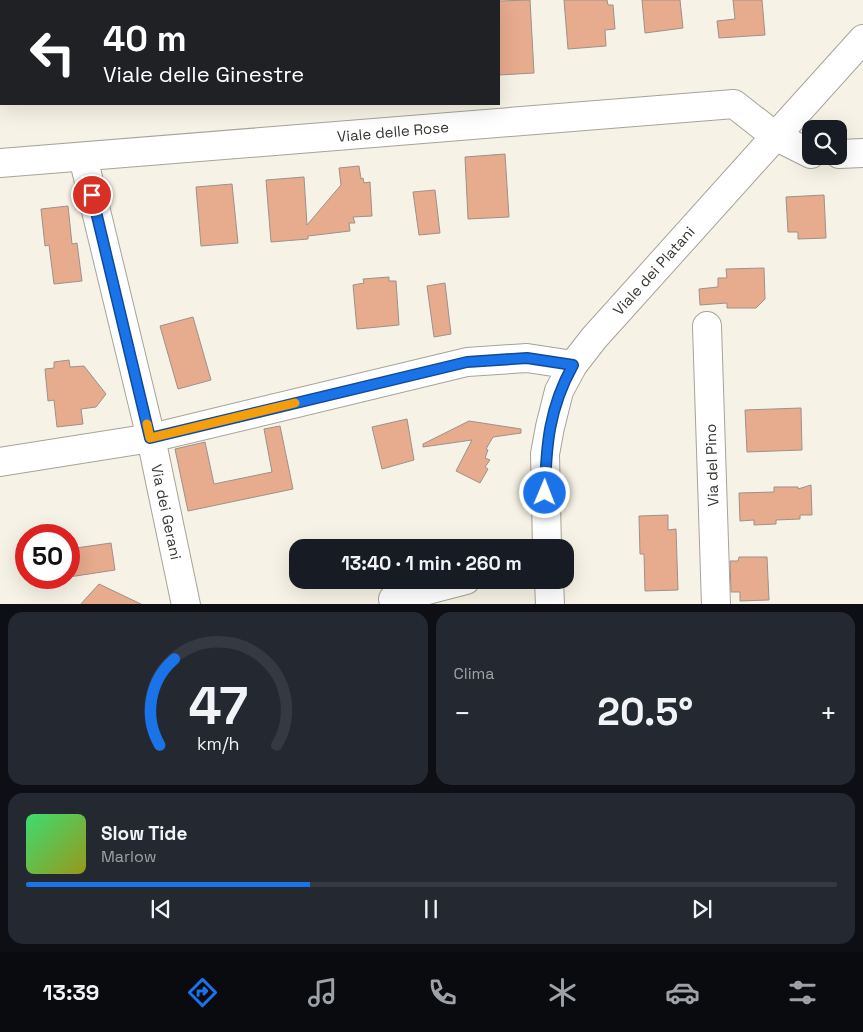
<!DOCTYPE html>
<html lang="it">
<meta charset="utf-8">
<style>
body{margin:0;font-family:"Space Grotesk",sans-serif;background:#242831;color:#f1f3f6;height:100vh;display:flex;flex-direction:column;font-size:19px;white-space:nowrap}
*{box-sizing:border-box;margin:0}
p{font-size:16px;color:#9ea1a6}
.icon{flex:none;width:28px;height:28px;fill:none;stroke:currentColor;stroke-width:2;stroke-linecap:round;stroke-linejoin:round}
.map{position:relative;height:604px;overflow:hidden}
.drawer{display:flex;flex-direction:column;gap:8px;padding:8px;background:#0d0f14;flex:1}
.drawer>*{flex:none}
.banner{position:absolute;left:0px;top:0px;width:500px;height:105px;box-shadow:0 5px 20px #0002;background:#202124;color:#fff;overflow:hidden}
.buttons{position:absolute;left:802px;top:120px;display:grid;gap:10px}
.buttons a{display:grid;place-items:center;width:45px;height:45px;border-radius:10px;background:#171b24;box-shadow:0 5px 20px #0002;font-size:25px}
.speed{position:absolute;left:15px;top:524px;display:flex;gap:10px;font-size:25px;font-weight:700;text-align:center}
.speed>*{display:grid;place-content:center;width:65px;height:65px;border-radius:50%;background:#171b24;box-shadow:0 5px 20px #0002;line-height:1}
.speed .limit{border:8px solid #d22;background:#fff;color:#111}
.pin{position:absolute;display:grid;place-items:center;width:42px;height:42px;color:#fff;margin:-21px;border:2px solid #fff;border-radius:50%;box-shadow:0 1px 5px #0007}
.me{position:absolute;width:55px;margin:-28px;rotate:1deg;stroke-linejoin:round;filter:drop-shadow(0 0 4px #0008)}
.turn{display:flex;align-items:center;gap:18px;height:105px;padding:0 20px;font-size:22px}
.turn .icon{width:65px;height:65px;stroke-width:2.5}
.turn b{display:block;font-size:35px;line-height:42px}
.big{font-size:38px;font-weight:700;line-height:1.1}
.drawer .tile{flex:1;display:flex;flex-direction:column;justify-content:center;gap:8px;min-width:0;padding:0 18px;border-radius:15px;background:#242831}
.drawer .dial{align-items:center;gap:0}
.dial svg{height:130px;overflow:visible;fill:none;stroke:#363941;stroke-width:7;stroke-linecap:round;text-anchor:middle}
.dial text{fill:#f1f3f6;stroke:none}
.song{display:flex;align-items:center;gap:15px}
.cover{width:60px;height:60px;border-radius:8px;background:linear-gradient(135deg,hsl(140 70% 55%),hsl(60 70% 35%))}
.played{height:5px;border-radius:2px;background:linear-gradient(90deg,#1a73e8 35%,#363941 35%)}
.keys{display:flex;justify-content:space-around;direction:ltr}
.heat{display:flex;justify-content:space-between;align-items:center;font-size:28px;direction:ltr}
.drawer .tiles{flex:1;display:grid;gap:8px;grid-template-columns:1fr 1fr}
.tile:last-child{grid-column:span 2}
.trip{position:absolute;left:289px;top:539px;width:285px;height:50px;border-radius:15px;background:#171b24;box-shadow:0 5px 20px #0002;font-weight:700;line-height:50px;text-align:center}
.dock{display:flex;height:80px;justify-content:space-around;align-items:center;background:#090b0e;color:#9ea1a6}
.dock .icon{width:35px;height:35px}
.dock .selected{color:#1a73e8}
.dock b{font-size:22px;color:#f1f3f6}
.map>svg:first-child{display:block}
.building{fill:#e7ab8e;stroke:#9d918b}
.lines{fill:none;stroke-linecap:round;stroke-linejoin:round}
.minor-casing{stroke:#a7a398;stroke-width:30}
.major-casing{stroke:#a7a398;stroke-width:30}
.minor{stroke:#fff;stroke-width:28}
.major{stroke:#fff;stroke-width:28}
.route-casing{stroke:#114b97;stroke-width:12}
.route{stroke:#1a73e8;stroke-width:9}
.slow{stroke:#f59e0b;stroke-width:9}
.labels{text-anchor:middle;stroke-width:5;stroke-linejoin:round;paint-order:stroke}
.street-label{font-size:15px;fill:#383632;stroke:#fff}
</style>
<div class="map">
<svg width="863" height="605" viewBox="0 0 863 605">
<rect width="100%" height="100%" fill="#f6f2e5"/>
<g class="building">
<polygon points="530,0 534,73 499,75 499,1"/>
<polygon points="564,0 607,0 608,5 613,5 615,29 605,30 606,46 568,49"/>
<polygon points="642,0 680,0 683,28 645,33"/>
<polygon points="733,0 762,0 765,35 719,38 717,21 735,19"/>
<polygon points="505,154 509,217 468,219 465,157"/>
<polygon points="359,166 361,179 363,178 364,183 370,182 372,216 353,217 355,223 349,223 350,231 308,236 308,239 271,242 266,180 304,177 307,225 341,185 339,168"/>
<polygon points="232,184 238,243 201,246 196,187"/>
<polygon points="435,190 440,233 419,235 413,192"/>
<polygon points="824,195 826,238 798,239 798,232 788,232 786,197"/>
<polygon points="68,206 72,244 77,243 82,281 54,284 49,245 45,246 41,209"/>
<polygon points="764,268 765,299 756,308 727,308 727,303 700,305 699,289 718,287 718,278 727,278 726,269"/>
<polygon points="389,277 389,281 396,281 399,325 357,329 353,285 364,283 363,279"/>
<polygon points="445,283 451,334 434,337 427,286"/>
<polygon points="193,317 211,380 178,389 160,326"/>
<polygon points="69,360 70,367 84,366 106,394 96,407 81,409 83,424 57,427 54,400 48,401 45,369 54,368 54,362"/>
<polygon points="801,408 802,450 747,452 745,410"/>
<polygon points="407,419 414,460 382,469 372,427"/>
<polygon points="469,421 521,429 521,433 493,437 486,449 488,450 485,458 490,460 485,467 488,469 480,483 456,471 472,440 423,447 423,444"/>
<polygon points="280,426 293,489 188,511 175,449 205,442 214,484 272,472 264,429"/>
<polygon points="811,485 812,515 800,515 800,519 776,520 776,524 754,525 754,520 740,521 739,493 774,492 774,487 798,487 798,489"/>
<polygon points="668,515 668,530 676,529 678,590 645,591 644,554 640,554 639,516"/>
<polygon points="111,543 115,570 69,577 69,549"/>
<polygon points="739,557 767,557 769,600 740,601 740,592 731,592 730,561 738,561"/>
<polygon points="99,584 143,605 80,605"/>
</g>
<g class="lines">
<defs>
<g id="minor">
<polyline points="839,154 863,153"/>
<polyline points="83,157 151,438 186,605"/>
<polyline points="0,163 734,104 775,136 811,154"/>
<polyline points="707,326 716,605"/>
<polyline points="0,462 151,438 467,362 527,358 573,365"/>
<polyline points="393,599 466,580"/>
</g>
<g id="major">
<polyline points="547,548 545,454 550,427 559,391 573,365 594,338 863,39"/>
<polyline points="549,580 550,605"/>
</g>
</defs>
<use href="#minor" class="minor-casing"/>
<use href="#major" class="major-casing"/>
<use href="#minor" class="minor"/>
<use href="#major" class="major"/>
</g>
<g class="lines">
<defs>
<path id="route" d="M92,195L150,438L467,362L527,358L573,365C549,408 546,445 545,493"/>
</defs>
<use href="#route" class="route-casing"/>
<use href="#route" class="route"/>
<polyline class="slow" points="147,424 150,438 295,403"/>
</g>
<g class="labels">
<g class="street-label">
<text transform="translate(393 132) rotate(-5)" y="5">Viale delle Rose</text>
<text transform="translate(654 271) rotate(-48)" y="5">Viale dei Platani</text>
<text transform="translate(712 465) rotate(-92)" y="5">Via del Pino</text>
<text transform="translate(166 512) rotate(78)" y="5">Via dei Gerani</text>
</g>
</g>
</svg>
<div class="buttons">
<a><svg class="icon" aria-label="search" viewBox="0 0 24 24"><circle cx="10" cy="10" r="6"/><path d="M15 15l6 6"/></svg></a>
</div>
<div class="speed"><div class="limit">50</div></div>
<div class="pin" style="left:92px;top:195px;background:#d93025"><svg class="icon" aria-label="arrive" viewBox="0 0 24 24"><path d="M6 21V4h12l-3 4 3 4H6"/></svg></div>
<svg class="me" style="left:545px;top:493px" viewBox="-20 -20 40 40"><circle r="17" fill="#1a73e8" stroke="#fff" stroke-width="3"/><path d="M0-11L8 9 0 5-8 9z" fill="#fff"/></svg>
<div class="trip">13:40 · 1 min · 260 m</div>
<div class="banner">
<div class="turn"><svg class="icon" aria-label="left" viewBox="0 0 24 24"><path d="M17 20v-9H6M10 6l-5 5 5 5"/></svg><div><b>40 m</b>Viale delle Ginestre</div></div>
</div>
</div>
<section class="drawer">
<div class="tiles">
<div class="tile dial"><svg viewBox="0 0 100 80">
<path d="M14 69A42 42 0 1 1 86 69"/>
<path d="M14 69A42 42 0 0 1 23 16" stroke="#1a73e8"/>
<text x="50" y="56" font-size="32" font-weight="700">47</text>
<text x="50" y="72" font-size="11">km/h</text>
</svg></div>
<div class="tile"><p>Clima</p>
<div class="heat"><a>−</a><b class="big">20.5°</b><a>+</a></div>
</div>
<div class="tile">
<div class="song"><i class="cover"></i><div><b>Slow Tide</b><p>Marlow</p></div></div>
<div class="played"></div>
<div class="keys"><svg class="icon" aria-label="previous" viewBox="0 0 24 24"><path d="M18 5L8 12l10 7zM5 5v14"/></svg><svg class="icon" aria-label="pause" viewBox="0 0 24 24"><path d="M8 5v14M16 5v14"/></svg><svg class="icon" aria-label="next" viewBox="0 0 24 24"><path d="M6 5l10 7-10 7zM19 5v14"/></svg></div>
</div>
</div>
</section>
<nav class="dock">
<b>13:39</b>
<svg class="icon selected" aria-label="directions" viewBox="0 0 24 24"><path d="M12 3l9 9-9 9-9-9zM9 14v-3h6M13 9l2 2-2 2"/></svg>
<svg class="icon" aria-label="music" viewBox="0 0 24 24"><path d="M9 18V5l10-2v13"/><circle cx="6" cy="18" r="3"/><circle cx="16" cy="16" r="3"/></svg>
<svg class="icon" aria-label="phone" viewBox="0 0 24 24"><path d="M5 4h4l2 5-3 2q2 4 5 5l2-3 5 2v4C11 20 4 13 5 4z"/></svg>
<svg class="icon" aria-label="climate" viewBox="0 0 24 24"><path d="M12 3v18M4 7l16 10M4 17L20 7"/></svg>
<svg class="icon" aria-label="car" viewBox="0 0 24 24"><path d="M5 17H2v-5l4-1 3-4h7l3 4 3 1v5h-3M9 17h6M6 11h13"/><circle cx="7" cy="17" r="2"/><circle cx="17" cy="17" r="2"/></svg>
<svg class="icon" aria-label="filters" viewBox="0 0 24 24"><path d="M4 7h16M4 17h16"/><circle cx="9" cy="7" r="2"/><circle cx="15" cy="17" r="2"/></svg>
</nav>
